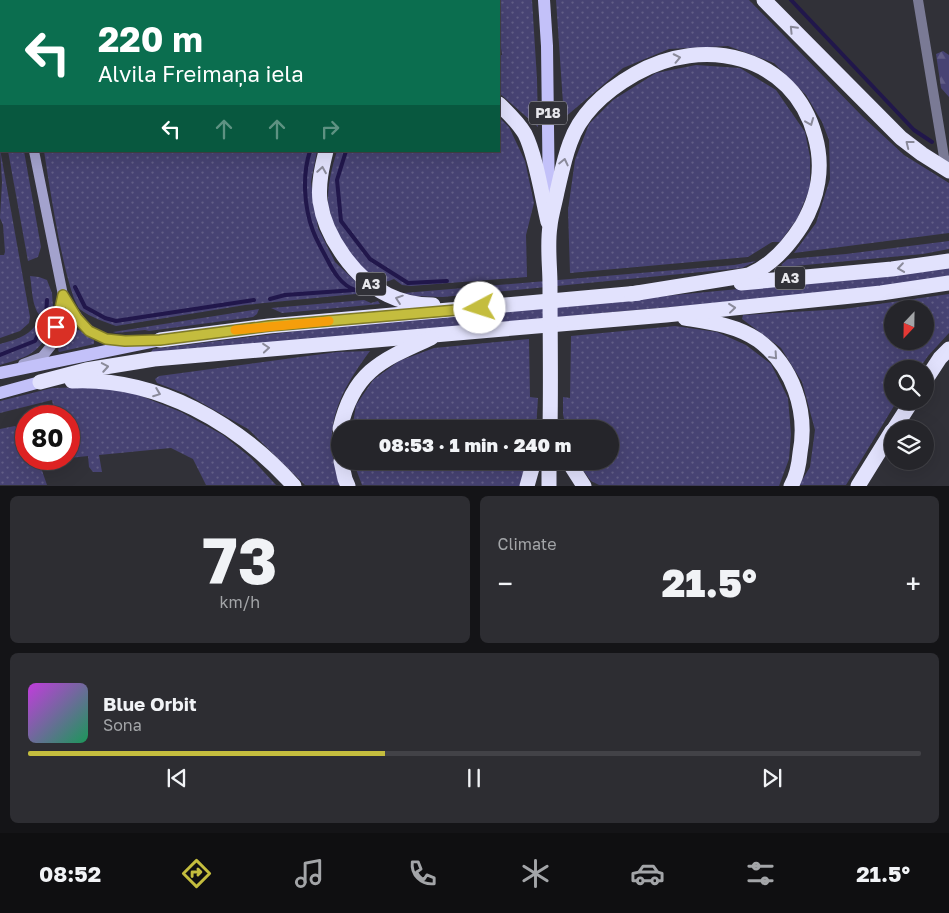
<!DOCTYPE html>
<meta charset="utf-8">
<style>
body{margin:0;font-family:"Golos Text",sans-serif;background:#2d2d32;color:#f1f3f6;height:100vh;display:flex;flex-direction:column;font-size:19px;white-space:nowrap}
*{box-sizing:border-box;margin:0}
p{font-size:16px;color:#a3a5a8}
.icon{flex:none;width:28px;height:28px;fill:none;stroke:currentColor;stroke-width:2;stroke-linecap:round;stroke-linejoin:round}
.map{position:relative;height:486px;overflow:hidden}
.drawer{display:flex;flex-direction:column;gap:10px;padding:10px;background:#141417;flex:1}
.drawer>*{flex:none}
.hud{position:absolute;left:0px;top:0px;width:500px;height:152px;box-shadow:0 5px 20px #0002,0 0 0 1px #424247;background:#0b6e4f;color:#fff;overflow:hidden}
.needle{width:32px;rotate:202deg}
.tools{position:absolute;left:884px;top:300px;display:grid;gap:10px}
.tools a{display:grid;place-items:center;width:50px;height:50px;border-radius:50%;background:#25252a;box-shadow:0 5px 20px #0002,0 0 0 1px #424247;font-size:25px}
.speed{position:absolute;left:15px;top:405px;display:flex;gap:10px;font-size:25px;font-weight:700;text-align:center}
.speed>*{display:grid;place-content:center;width:65px;height:65px;border-radius:50%;background:#25252a;box-shadow:0 5px 20px #0002,0 0 0 1px #424247;line-height:1}
.speed .limit{border:8px solid #d22;background:#fff;color:#111}
.pin{position:absolute;display:grid;place-items:center;width:42px;height:42px;color:#fff;margin:-21px;border:2px solid #fff;border-radius:50%;box-shadow:0 1px 5px #0007}
.me{position:absolute;width:55px;margin:-28px;rotate:265deg;stroke-linejoin:round;filter:drop-shadow(0 0 4px #0008)}
.turn{display:flex;align-items:center;gap:18px;height:105px;padding:0 15px;font-size:22px}
.turn .icon{width:65px;height:65px;stroke-width:2.5}
.turn b{display:block;font-size:35px;line-height:42px}
.lanes{display:flex;align-items:center;height:48px;padding:0 15px;background:#0003;justify-content:center;gap:25px;direction:ltr}
.lanes .off{opacity:.35}
.big{font-size:38px;font-weight:800;line-height:1.1}
.drawer .tile{flex:1;display:flex;flex-direction:column;justify-content:center;gap:8px;min-width:0;padding:0 18px;border-radius:8px;background:#2d2d32}
.drawer .dial{align-items:center;gap:0}
.dial b{font-size:65px;line-height:1}
.song{display:flex;align-items:center;gap:15px}
.cover{width:60px;height:60px;border-radius:8px;background:linear-gradient(135deg,hsl(290 70% 55%),hsl(150 70% 35%))}
.played{height:5px;border-radius:2px;background:linear-gradient(90deg,#c4bd3e 40%,#424247 40%)}
.keys{display:flex;justify-content:space-around;direction:ltr}
.heat{display:flex;justify-content:space-between;align-items:center;font-size:28px;direction:ltr}
.drawer .tiles{flex:1;display:grid;gap:10px;grid-template-columns:1fr 1fr}
.tile:last-child{grid-column:span 2}
.trip{position:absolute;left:331px;top:420px;width:288px;height:50px;border-radius:25px;background:#25252a;box-shadow:0 5px 20px #0002,0 0 0 1px #424247;font-weight:800;line-height:50px;text-align:center}
.tabs{display:flex;height:80px;justify-content:space-around;align-items:center;background:#0f0f11;color:#a3a5a8}
.tabs .icon{width:35px;height:35px}
.tabs .current{color:#c4bd3e}
.tabs b{font-size:22px;color:#f1f3f6}
.map>svg:first-child{display:block}
.grass{fill:url(#grass-dots);fill-rule:evenodd}
.forest{fill:url(#forest-firs)}
.lines{fill:none;stroke-linecap:round;stroke-linejoin:round}
.stream{stroke:#21174b;stroke-width:4}
.street{stroke:#7a7a95;stroke-width:10}
.secondary{stroke:#a3a2cd;stroke-width:10}
.primary{stroke:#c3c1f9;stroke-width:12}
.highway{stroke:#e2e2fd;stroke-width:15}
.oneway{stroke:#8a8a9a}
.route-casing{stroke:#7f7b28;stroke-width:12}
.route{stroke:#c4bd3e;stroke-width:9}
.slow{stroke:#f59e0b;stroke-width:9}
.labels{text-anchor:middle;stroke-width:5;stroke-linejoin:round;paint-order:stroke}
.shield{fill:#313138;stroke:#b0b0b6;stroke-width:1}
.shield-label{font-size:14px;font-weight:bold;fill:#e7e7ec}
</style>
<div class="map">
<svg width="949" height="486" viewBox="0 0 949 486">
<defs>
<pattern id="grass-dots" width="8" height="8" patternUnits="userSpaceOnUse" patternTransform="scale(1.25)"><rect width="8" height="8" fill="#474373"/><path d="M2 2h.1M6 6h.1" fill="none" stroke="#625e87" stroke-width="1.8" stroke-linecap="round"/></pattern>
<pattern id="forest-firs" width="22" height="20" patternUnits="userSpaceOnUse" patternTransform="scale(1.25)"><rect width="22" height="20" fill="#474373"/><path d="M5 1l3.5 6h-7zM16 11l3.5 6h-7z" fill="#625e87"/></pattern>
</defs>
<rect width="100%" height="100%" fill="#313138"/>
<g class="grass">
<rect x="17" y="0" width="371" height="1"/>
<polygon points="493,0 532,0 537,79 538,127 499,93 499,55 502,55 499,34 499,1"/>
<polygon points="556,0 749,0 863,117 904,155 949,183 949,233 794,253 816,223 830,179 829,140 822,122 806,95 774,63 728,46 669,49 623,68 564,118"/>
<polygon points="696,65 740,68 776,90 805,132 810,157 810,188 797,219 780,242 772,242 748,257 570,273 568,210 575,160 589,124 613,100 656,73"/>
<path d="M499,117L509,127L525,161L534,203L526,235L527,277L411,286L402,285L394,279C391,280 386,282 383,282C359,281 328,222 328,200C328,183 332,167 337,151H499Z"/>
<polygon points="0,149 30,317 29,323 20,331 0,338 0,255 4,255 5,252 3,225 0,218 2,182"/>
<polygon points="8,151 24,151 41,247 38,257 28,261"/>
<path d="M44,151H317L311,182L318,228L335,262L369,294H356L245,305L116,326C105,322 90,317 81,310C66,299 48,176 44,151Z"/>
<polygon points="949,241 949,249 923,254 784,267 781,265 788,259 846,254"/>
<polygon points="756,261 742,268 443,297 415,296 404,293 734,265"/>
<path d="M949,266V277C837,293 725,302 613,312C459,327 306,340 152,354L151,352L153,349L313,329L749,288Z"/>
<path d="M30,276L39,277L47,280L52,293L54,322C31,321 33,293 30,276Z"/>
<path d="M949,294V333L928,356L919,369H892V401H897L846,485H799L810,467L815,430L802,382L781,348L742,319L743,315L844,309ZM892,309H925V341H892Z"/>
<polygon points="364,300 371,303 378,301 380,304 282,313 271,308"/>
<polygon points="259,309 257,314 253,317 149,331 145,330 116,333 113,332"/>
<path d="M36,325L51,329C37,355 27,357 0,365V344C14,340 27,337 36,325Z"/>
<polygon points="675,326 717,332 746,345 771,364 788,398 791,434 789,459 779,486 599,485 591,481 577,462 610,461 610,429 566,429 563,414 563,397 570,398 571,336"/>
<polygon points="79,330 94,340 94,344 59,352 58,350 63,334"/>
<polygon points="529,339 530,397 538,398 536,429 352,429 356,405 373,380 399,361 434,348"/>
<path d="M370,351C347,382 329,411 332,451C333,463 339,475 342,485H305L248,429L186,394L157,383L155,379L159,376L337,352Z"/>
<polygon points="91,387 131,392 181,412 223,435 250,457 276,485 206,485 193,459 171,448 99,455 102,472 93,472 89,467 88,456 69,458 69,416 52,416 55,415 52,400 0,413 0,401 52,388"/>
<polygon points="15,426 26,435 26,459 38,459 47,485 0,485 0,429"/>
<polygon points="353,461 530,461 522,486 362,485"/>
</g>
<polygon class="forest" points="943,51 949,55 949,97 941,88 936,54"/>
<g class="lines">
<g class="stream">
<polyline points="791,0 914,130 932,142"/>
<polyline points="346,151 337,180 341,221 370,259 408,283 447,281"/>
<polyline points="75,287 85,307 105,318 116,321 254,300"/>
<path d="M270,299L285,295L355,290C341,285 333,271 327,259C322,250 317,241 313,231C304,207 302,175 310,151"/>
<polyline points="46,316 47,300"/>
<polyline points="0,355 35,341 42,326"/>
</g>
<g class="street">
<polyline points="918,0 946,169"/>
<polyline points="373,1 373,0"/>
</g>
<g class="secondary">
<polyline points="7,0 7,1"/>
<path d="M63,295C84,329 93,343 136,341"/>
<polyline points="23,364 42,357 51,346 63,295 34,151"/>
</g>
<g class="primary">
<polyline points="544,0 547,46 549,207"/>
<polyline points="0,373 160,340"/>
<polyline points="0,393 40,382"/>
</g>
<g class="highway">
<polyline points="764,0 901,138 922,154 949,171"/>
<path d="M499,104C508,113 518,122 525,134C536,156 542,197 548,222"/>
<path d="M326,151C322,167 318,184 320,201C325,237 355,279 388,295C402,302 418,305 433,305"/>
<polyline points="741,283 892,269 949,261"/>
<path d="M685,318C710,322 736,325 758,340C793,366 808,411 800,453C799,464 797,476 791,486"/>
<polyline points="160,340 269,326 639,293"/>
<path d="M72,381C157,377 238,423 294,486"/>
<polyline points="925,381 940,358 949,349"/>
<polyline points="40,382 86,370 154,359 666,315 881,293 949,283"/>
<path d="M340,429C353,371 382,360 431,338"/>
<path d="M550,429C551,381 550,333 550,285C550,266 547,245 550,226C551,215 555,203 557,192C561,175 564,159 570,143C581,111 607,90 635,74C703,35 793,54 815,136C824,167 818,198 802,225C788,247 772,265 749,275L631,294"/>
<polyline points="894,429 912,401"/>
<polyline points="340,442 340,445"/>
<polyline points="341,461 345,479 348,486"/>
<polyline points="568,461 584,486"/>
<polyline points="527,486 534,461"/>
<polyline points="549,486 549,461"/>
<polyline points="858,486 892,431"/>
</g>
</g>
<defs><path id="oneway-chevron" d="M-2-3.5L2.5 0L-2 3.5" fill="none" stroke-width="1.6" stroke-linecap="round" stroke-linejoin="round" transform="scale(1.25)"/></defs>
<g class="oneway">
<use href="#oneway-chevron" transform="translate(793 29) rotate(-134)"/>
<use href="#oneway-chevron" transform="translate(677 58) rotate(-12)"/>
<use href="#oneway-chevron" transform="translate(810 122) rotate(68)"/>
<use href="#oneway-chevron" transform="translate(909 144) rotate(-142)"/>
<use href="#oneway-chevron" transform="translate(564 162) rotate(-77)"/>
<use href="#oneway-chevron" transform="translate(322 170) rotate(-81)"/>
<use href="#oneway-chevron" transform="translate(901 268) rotate(172)"/>
<use href="#oneway-chevron" transform="translate(399 299) rotate(-161)"/>
<use href="#oneway-chevron" transform="translate(732 308) rotate(-6)"/>
<use href="#oneway-chevron" transform="translate(266 348) rotate(-5)"/>
<use href="#oneway-chevron" transform="translate(774 356) rotate(48)"/>
<use href="#oneway-chevron" transform="translate(105 367) rotate(-10)"/>
<use href="#oneway-chevron" transform="translate(157 393) rotate(21)"/>
</g>
<g class="lines">
<defs>
<polyline id="route" points="56,327 63,295 77,318 89,331 106,339 125,341 160,340 269,326 480,308"/>
</defs>
<use href="#route" class="route-casing"/>
<use href="#route" class="route"/>
<polyline class="slow" points="235,330 329,321"/>
</g>
<g class="labels">
<g class="shield">
<rect x="529" y="101.5" width="38" height="23" rx="4"/>
<rect x="775" y="266.5" width="30" height="23" rx="4"/>
<rect x="356" y="272.5" width="30" height="23" rx="4"/>
</g>
<g class="shield-label">
<text x="548" y="118">P18</text>
<text x="790" y="283">A3</text>
<text x="371" y="289">A3</text>
</g>
</g>
</svg>
<div class="tools">
<a><svg class="needle" viewBox="-14 -14 28 28"><path d="M0-13l5 13h-10z" fill="#e53935"/><path d="M0 13l5-13h-10z" fill="#a3a5a8"/></svg></a>
<a><svg class="icon" aria-label="search" viewBox="0 0 24 24"><circle cx="10" cy="10" r="6"/><path d="M15 15l6 6"/></svg></a>
<a><svg class="icon" aria-label="layers" viewBox="0 0 24 24"><path d="M12 4l9 5-9 5-9-5zM3 14l9 5 9-5"/></svg></a>
</div>
<div class="speed"><div class="limit">80</div></div>
<div class="pin" style="left:56px;top:327px;background:#d93025"><svg class="icon" aria-label="arrive" viewBox="0 0 24 24"><path d="M6 21V4h12l-3 4 3 4H6"/></svg></div>
<svg class="me" style="left:480px;top:308px" viewBox="-20 -20 40 40"><circle r="19" fill="#fff"/><path d="M0-13L10 11 0 6-10 11z" fill="#c4bd3e"/></svg>
<div class="trip">08:53 · 1 min · 240 m</div>
<div class="hud">
<div class="turn"><svg class="icon" aria-label="left" viewBox="0 0 24 24"><path d="M17 20v-9H6M10 6l-5 5 5 5"/></svg><div><b>220 m</b>Alvila Freimaņa iela</div></div>
<div class="lanes"><svg class="icon" aria-label="left" viewBox="0 0 24 24"><path d="M17 20v-9H6M10 6l-5 5 5 5"/></svg><svg class="icon off" aria-label="ahead" viewBox="0 0 24 24"><path d="M12 20V5M6 11l6-6 6 6"/></svg><svg class="icon off" aria-label="ahead" viewBox="0 0 24 24"><path d="M12 20V5M6 11l6-6 6 6"/></svg><svg class="icon off" aria-label="right" viewBox="0 0 24 24"><path d="M7 20v-9h11M14 6l5 5-5 5"/></svg></div>
</div>
</div>
<section class="drawer">
<div class="tiles">
<div class="tile dial"><b>73</b><p>km/h</p></div>
<div class="tile"><p>Climate</p>
<div class="heat"><a>−</a><b class="big">21.5°</b><a>+</a></div>
</div>
<div class="tile">
<div class="song"><i class="cover"></i><div><b>Blue Orbit</b><p>Sona</p></div></div>
<div class="played"></div>
<div class="keys"><svg class="icon" aria-label="previous" viewBox="0 0 24 24"><path d="M18 5L8 12l10 7zM5 5v14"/></svg><svg class="icon" aria-label="pause" viewBox="0 0 24 24"><path d="M8 5v14M16 5v14"/></svg><svg class="icon" aria-label="next" viewBox="0 0 24 24"><path d="M6 5l10 7-10 7zM19 5v14"/></svg></div>
</div>
</div>
</section>
<nav class="tabs">
<b>08:52</b>
<svg class="icon current" aria-label="directions" viewBox="0 0 24 24"><path d="M12 3l9 9-9 9-9-9zM9 14v-3h6M13 9l2 2-2 2"/></svg>
<svg class="icon" aria-label="music" viewBox="0 0 24 24"><path d="M9 18V5l10-2v13"/><circle cx="6" cy="18" r="3"/><circle cx="16" cy="16" r="3"/></svg>
<svg class="icon" aria-label="phone" viewBox="0 0 24 24"><path d="M5 4h4l2 5-3 2q2 4 5 5l2-3 5 2v4C11 20 4 13 5 4z"/></svg>
<svg class="icon" aria-label="climate" viewBox="0 0 24 24"><path d="M12 3v18M4 7l16 10M4 17L20 7"/></svg>
<svg class="icon" aria-label="car" viewBox="0 0 24 24"><path d="M5 17H2v-5l4-1 3-4h7l3 4 3 1v5h-3M9 17h6M6 11h13"/><circle cx="7" cy="17" r="2"/><circle cx="17" cy="17" r="2"/></svg>
<svg class="icon" aria-label="filters" viewBox="0 0 24 24"><path d="M4 7h16M4 17h16"/><circle cx="9" cy="7" r="2"/><circle cx="15" cy="17" r="2"/></svg>
<b>21.5°</b>
</nav>
